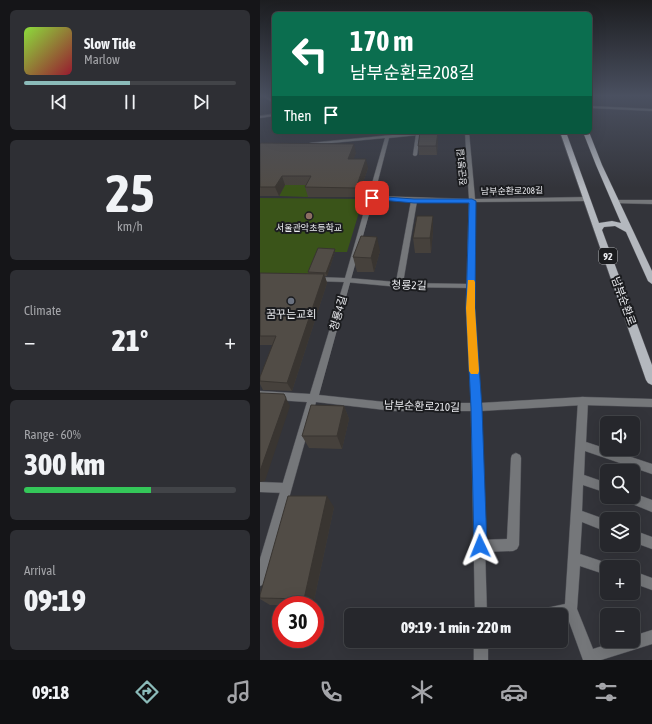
<!DOCTYPE html>
<meta charset="utf-8">
<style>
body{margin:0;font-family:"Asap Condensed","Noto Sans KR",sans-serif;background:#2e2f34;color:#f1f3f6;height:100vh;display:flex;flex-direction:column;font-size:15px;white-space:nowrap}
*{box-sizing:border-box;margin:0}
p{font-size:13px;color:#a4a5a9}
.icon{flex:none;width:22px;height:22px;fill:none;stroke:currentColor;stroke-width:2;stroke-linecap:round;stroke-linejoin:round}
.map{position:relative;flex:1;overflow:hidden}
.side{display:flex;flex-direction:column;gap:10px;padding:10px;background:#151518;width:260px}
.side>*{flex:none}
.guide{position:absolute;left:12px;top:12px;width:320px;height:122px;border-radius:6px;box-shadow:0 4px 16px #0002,0 0 0 1px #424448;background:#0b6e4f;color:#fff;overflow:hidden}
.tools{position:absolute;left:340px;top:416px;display:grid;gap:8px}
.tools a{display:grid;place-items:center;width:40px;height:40px;border-radius:6px;background:#26272c;box-shadow:0 4px 16px #0002,0 0 0 1px #424448;font-size:20px}
.speed{position:absolute;left:12px;top:596px;display:flex;gap:8px;font-size:20px;font-weight:700;text-align:center}
.speed>*{display:grid;place-content:center;width:52px;height:52px;border-radius:50%;background:#26272c;box-shadow:0 4px 16px #0002,0 0 0 1px #424448;line-height:1}
.speed .limit{border:6px solid #d22;background:#fff;color:#111}
.pin{position:absolute;display:grid;place-items:center;width:34px;height:34px;color:#fff;margin:-17px;border-radius:8px;box-shadow:0 2px 6px #0006}
.me{position:absolute;width:44px;margin:-22px;rotate:358deg;stroke-linejoin:round;filter:drop-shadow(0 0 3px #0008)}
.turn{display:flex;align-items:center;gap:14px;height:84px;padding:0 12px;font-size:18px}
.turn .icon{width:52px;height:52px;stroke-width:2.5}
.turn b{display:block;font-size:28px;line-height:34px}
.then{display:flex;align-items:center;height:38px;padding:0 12px;background:#0003;gap:8px;font-size:15px}
.big{font-size:30px;font-weight:800;line-height:1.1}
.side .card{flex:1;display:flex;flex-direction:column;justify-content:center;gap:6px;min-width:0;padding:0 14px;border-radius:6px;background:#2e2f34}
.side .dial{align-items:center;gap:0}
.dial b{font-size:52px;line-height:1}
.song{display:flex;align-items:center;gap:12px}
.cover{width:48px;height:48px;border-radius:6px;background:linear-gradient(135deg,hsl(90 70% 55%),hsl(350 70% 35%))}
.played{height:4px;border-radius:2px;background:linear-gradient(90deg,#8bbbb9 50%,#424448 50%)}
.keys{display:flex;justify-content:space-around;direction:ltr}
.heat{display:flex;justify-content:space-between;align-items:center;font-size:22px;direction:ltr}
.charge{height:6px;border-radius:3px;background:linear-gradient(90deg,#34c759 60%,#424448 0)}
.trip{position:absolute;left:84px;top:608px;width:224px;height:40px;border-radius:6px;background:#26272c;box-shadow:0 4px 16px #0002,0 0 0 1px #424448;font-weight:800;line-height:40px;text-align:center}
.tabs{display:flex;height:64px;justify-content:space-around;align-items:center;background:#0f1012;color:#a4a5a9}
.tabs .icon{width:28px;height:28px}
.tabs .current{color:#8bbbb9}
.tabs b{font-size:18px;color:#f1f3f6}
main{display:flex;flex:1;min-height:0}
.map>svg:first-child{display:block}
.green{fill:#3a5419}
.lines{fill:none;stroke-linecap:round;stroke-linejoin:round}
.lane-casing{stroke:#505157;stroke-width:1}
.street-casing{stroke:#505157;stroke-width:1}
.primary-casing{stroke:#505157;stroke-width:1}
.lane{fill:#75777a;fill-rule:evenodd}
.street{fill:#75777a;fill-rule:evenodd}
.primary{fill:#b4b8be;fill-rule:evenodd}
.wall{fill:#46413c}
.shaded-wall{fill:#393531}
.building{fill:#514c46;stroke:#393531}
.route{fill:#1a73e8;stroke:#114b97}
.slow{fill:#f59e0b}
.education-dot{fill:#8d6e63;stroke:#1b1c1f;stroke-width:1.5}
.worship-dot{fill:#6b7280;stroke:#1b1c1f;stroke-width:1.5}
.labels{text-anchor:middle;stroke-width:4;stroke-linejoin:round;paint-order:stroke}
.far-street-label{font-size:9px;fill:#ebecf0;stroke:#1b1c1f}
.far-poi-label{font-size:9px;fill:#ebecf0;stroke:#1b1c1f}
.shield{fill:#1b1c1f;stroke:#adaeb1;stroke-width:1}
.shield-label{font-size:10px;font-weight:bold;fill:#ebecf0}
.street-label{font-size:11px;fill:#ebecf0;stroke:#1b1c1f}
.poi-label{font-size:11px;fill:#ebecf0;stroke:#1b1c1f}
</style>
<main>
<section class="side">
<div class="card">
<div class="song"><i class="cover"></i><div><b>Slow Tide</b><p>Marlow</p></div></div>
<div class="played"></div>
<div class="keys"><svg class="icon" aria-label="previous" viewBox="0 0 24 24"><path d="M18 5L8 12l10 7zM5 5v14"/></svg><svg class="icon" aria-label="pause" viewBox="0 0 24 24"><path d="M8 5v14M16 5v14"/></svg><svg class="icon" aria-label="next" viewBox="0 0 24 24"><path d="M6 5l10 7-10 7zM19 5v14"/></svg></div>
</div>
<div class="card dial"><b>25</b><p>km/h</p></div>
<div class="card"><p>Climate</p>
<div class="heat"><a>−</a><b class="big">21°</b><a>+</a></div>
</div>
<div class="card"><p>Range · 60%</p><b class="big">300 km</b><div class="charge"></div></div>
<div class="card"><p>Arrival</p><b class="big">09:19</b></div>
</section>
<div class="map">
<svg width="392" height="660" viewBox="0 0 392 660">
<rect width="100%" height="100%" fill="#33343a"/>
<g class="green">
<polygon points="64,164 48,197 19,196 25,185 37,185"/>
<polygon points="0,198 103,199 87,252 59,252 48,278 0,277"/>
</g>
<g class="lines">
<defs>
<g id="lane">
<polygon points="2,96 6,96 14,100 14,103"/>
<polygon points="158,133 160,134 157,155 155,156 153,155 156,134"/>
<polygon points="154,199 157,201 143,283 211,284 215,286 214,288 139,287 85,282 84,280 85,278 88,278 136,282 151,201"/>
<polygon points="323,397 326,398 328,401 326,442 392,464 392,474 325,451 324,475 347,483 347,493 323,485 322,511 347,520 347,532 322,522 320,554 347,563 351,565 352,567 347,567 347,575 320,566 317,609 333,649 358,641 373,641 373,636 392,630 392,644 341,660 323,660 307,616 301,617 301,615 276,615 277,610 305,604 318,401 320,398"/>
<polygon points="256,453 260,455 261,458 259,545 257,549 253,551 220,552 216,550 214,546 216,542 220,540 247,539 251,458 252,455"/>
<polygon points="0,482 25,483 29,484 30,488 29,492 25,493 0,492"/>
<polygon points="373,493 392,500 392,512 365,501 364,497 373,497"/>
<polygon points="373,530 392,537 392,549 373,542"/>
<polygon points="373,571 392,578 392,590 373,583"/>
</g>
<g id="street">
<polygon points="330,106 392,109 392,111 330,108"/>
<polygon points="14,114 14,116 0,118 0,116"/>
<path d="M163,132H180L178,133L129,138L114,196L209,199L205,132H209L215,199L327,197L330,199L327,201L215,202L214,308L220,403L323,397L392,399V407L323,405L221,411L227,615H215L211,411H134L56,402L6,580L4,584L0,586V559L47,402L0,399V391L50,394L84,282L55,281L51,279L55,277L85,278L125,138L50,145L48,144L50,143ZM113,200L209,202L206,308L211,403H134L59,395Z"/>
<polygon points="356,200 392,200 392,204 354,203 354,201"/>
<rect x="214" y="641" width="14" height="19"/>
</g>
<polygon id="primary" points="300,132 306,132 339,223 352,221 361,223 336,165 323,132 329,132 342,165 392,271 392,284 388,281 366,232 355,226 344,227 342,230 392,365 392,385 388,383 386,380"/>
</defs>
<use href="#lane" class="lane-casing"/>
<use href="#street" class="street-casing"/>
<use href="#primary" class="primary-casing"/>
<use href="#lane" class="lane"/>
<use href="#street" class="street"/>
<use href="#primary" class="primary"/>
</g>
<g class="wall">
<polygon points="160,132 178,132 177,155 159,155 158,146"/>
<polygon points="0,144 96,153 93,159 108,168 98,197 48,197 45,187 46,185 25,185 19,196 0,196"/>
<polygon points="173,231 171,253 155,253 153,238"/>
<polygon points="120,251 114,272 97,272 93,257"/>
<polygon points="75,252 67,276 65,276 67,283 32,391 3,390 0,384 0,377 13,345 0,345 0,273 49,274 48,272"/>
<polygon points="84,406 89,419 82,449 49,448 42,436"/>
<polygon points="74,507 53,605 10,605 0,599 0,595"/>
</g>
<g class="shaded-wall">
<polygon points="178,132 178,136 177,155 176,146"/>
<polygon points="94,144 96,153 90,168 88,159"/>
<polygon points="106,159 108,168 98,197 96,188"/>
<polygon points="22,176 25,185 19,196 15,187"/>
<polygon points="173,216 173,231 171,253 170,238"/>
<polygon points="117,237 120,251 114,272 111,258"/>
<polygon points="75,249 75,252 67,276 66,273"/>
<polygon points="64,274 67,283 32,391 27,383"/>
<polygon points="24,394 30,406 5,481 0,482 0,471"/>
<polygon points="84,406 89,419 82,449 77,436"/>
<polygon points="67,496 74,507 53,605 52,605 44,599"/>
</g>
<g class="building">
<polygon points="160,132 178,132 176,146 158,146"/>
<polygon points="1,143 94,144 88,159 106,159 96,188 45,187 51,176 22,176 15,187 0,187 0,144"/>
<polygon points="157,216 173,216 170,238 153,238"/>
<polygon points="101,236 117,237 111,258 93,257"/>
<polygon points="58,248 75,249 66,273 48,272"/>
<polygon points="0,273 64,274 27,383 0,381 0,377 16,336 0,336"/>
<polygon points="0,393 24,394 26,398 0,471"/>
<polygon points="51,405 84,406 77,436 42,436"/>
<polygon points="28,496 67,496 44,599 0,598 0,595"/>
</g>
<linearGradient id="sky" x2="0" y2="1"><stop stop-color="#1c1d20"/><stop offset="0.51" stop-color="#4a5060"/><stop offset="1" stop-color="#4a5060" stop-opacity="0"/></linearGradient>
<rect width="392" height="188" fill="url(#sky)"/>
<polygon class="route" points="112,196 154,199 212,199 216,201 215,308 222,408 227,546 225,551 220,553 215,551 214,546 211,408 206,308 209,203 154,203 110,199 109,198"/>
<polygon class="slow" points="208,280 214,280 215,282 215,308 219,371 218,374 211,374 209,371 206,308"/>
<circle class="education-dot" cx="49" cy="216" r="4"/>
<circle class="worship-dot" cx="31" cy="301" r="4"/>
<g class="labels">
<g class="far-street-label">
<text transform="translate(202 167) rotate(-95)" y="3">장군봉1길</text>
<text transform="translate(252 191) rotate(-1)" y="3">남부순환로208길</text>
</g>
<g class="far-poi-label">
<text x="49" y="231">서울관악초등학교</text>
</g>
<rect class="shield" x="339" y="248" width="18" height="16" rx="3"/>
<g class="shield-label">
<text x="348" y="260">92</text>
</g>
<g class="street-label">
<text transform="translate(149 285) rotate(2)" y="4">청룡2길</text>
<text transform="translate(364 301) rotate(70)" y="4">남부순환로</text>
<text transform="translate(78 313) rotate(-74)" y="4">청룡4길</text>
<text transform="translate(162 406) rotate(2)" y="4">남부순환로210길</text>
</g>
<g class="poi-label">
<text x="31" y="318">꿈꾸는교회</text>
</g>
</g>
</svg>
<div class="tools">
<a><svg class="icon" aria-label="sound" viewBox="0 0 24 24"><path d="M4 9h4l5-4v14l-5-4H4zM17 9q2 3 0 6"/></svg></a>
<a><svg class="icon" aria-label="search" viewBox="0 0 24 24"><circle cx="10" cy="10" r="6"/><path d="M15 15l6 6"/></svg></a>
<a><svg class="icon" aria-label="layers" viewBox="0 0 24 24"><path d="M12 4l9 5-9 5-9-5zM3 14l9 5 9-5"/></svg></a>
<a>+</a>
<a>−</a>
</div>
<div class="speed"><div class="limit">30</div></div>
<div class="pin" style="left:112px;top:198px;background:#d93025"><svg class="icon" aria-label="arrive" viewBox="0 0 24 24"><path d="M6 21V4h12l-3 4 3 4H6"/></svg></div>
<svg class="me" style="left:220px;top:546px" viewBox="-20 -20 40 40"><path d="M0-17L14 15 0 8-14 15z" fill="#1a73e8" stroke="#fff" stroke-width="4"/></svg>
<div class="trip">09:19 · 1 min · 220 m</div>
<div class="guide">
<div class="turn"><svg class="icon" aria-label="left" viewBox="0 0 24 24"><path d="M17 20v-9H6M10 6l-5 5 5 5"/></svg><div><b>170 m</b>남부순환로208길</div></div>
<div class="then">Then<svg class="icon" aria-label="arrive" viewBox="0 0 24 24"><path d="M6 21V4h12l-3 4 3 4H6"/></svg></div>
</div>
</div>
</main>
<nav class="tabs">
<b>09:18</b>
<svg class="icon current" aria-label="directions" viewBox="0 0 24 24"><path d="M12 3l9 9-9 9-9-9zM9 14v-3h6M13 9l2 2-2 2"/></svg>
<svg class="icon" aria-label="music" viewBox="0 0 24 24"><path d="M9 18V5l10-2v13"/><circle cx="6" cy="18" r="3"/><circle cx="16" cy="16" r="3"/></svg>
<svg class="icon" aria-label="phone" viewBox="0 0 24 24"><path d="M5 4h4l2 5-3 2q2 4 5 5l2-3 5 2v4C11 20 4 13 5 4z"/></svg>
<svg class="icon" aria-label="climate" viewBox="0 0 24 24"><path d="M12 3v18M4 7l16 10M4 17L20 7"/></svg>
<svg class="icon" aria-label="car" viewBox="0 0 24 24"><path d="M5 17H2v-5l4-1 3-4h7l3 4 3 1v5h-3M9 17h6M6 11h13"/><circle cx="7" cy="17" r="2"/><circle cx="17" cy="17" r="2"/></svg>
<svg class="icon" aria-label="filters" viewBox="0 0 24 24"><path d="M4 7h16M4 17h16"/><circle cx="9" cy="7" r="2"/><circle cx="15" cy="17" r="2"/></svg>
</nav>
